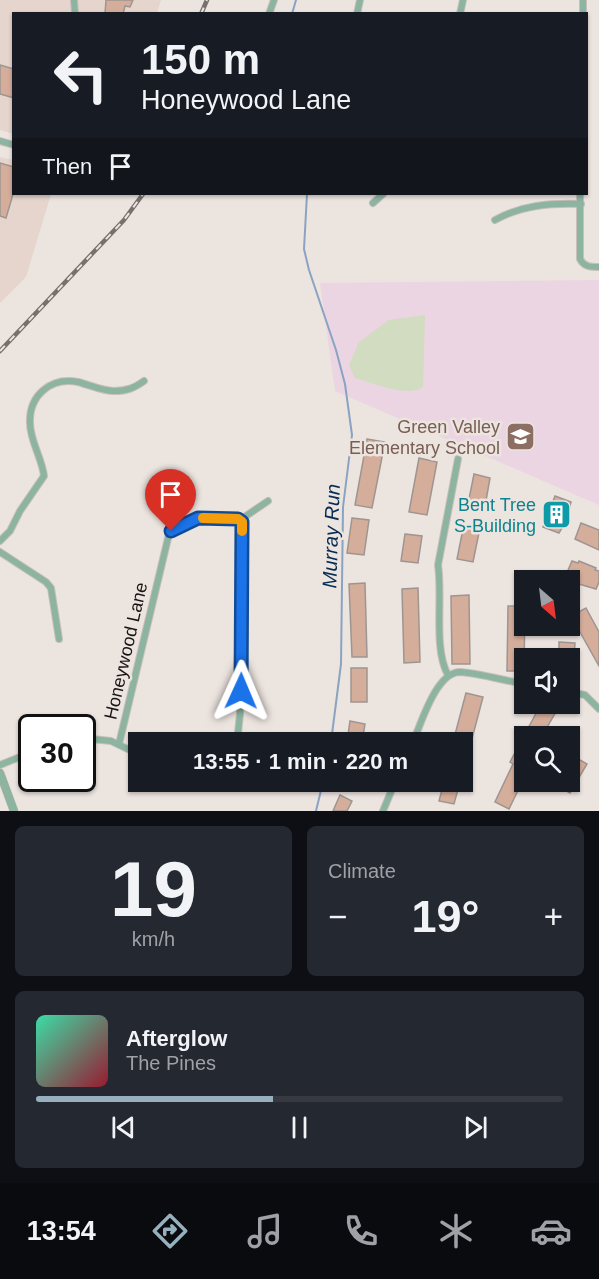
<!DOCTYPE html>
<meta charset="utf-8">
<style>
body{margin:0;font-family:Arial,sans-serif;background:#242831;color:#f1f3f6;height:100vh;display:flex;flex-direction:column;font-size:22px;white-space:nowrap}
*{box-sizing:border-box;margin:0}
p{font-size:20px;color:#9ea1a6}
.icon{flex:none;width:33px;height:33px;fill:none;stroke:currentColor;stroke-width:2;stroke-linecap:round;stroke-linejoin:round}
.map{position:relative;height:811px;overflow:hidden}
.side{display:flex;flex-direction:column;gap:15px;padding:15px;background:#0d0f14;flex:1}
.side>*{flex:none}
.guide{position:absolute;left:12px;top:12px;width:576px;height:183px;border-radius:0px;box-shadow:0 2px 4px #0004;background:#171b24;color:#f1f3f6;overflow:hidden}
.needle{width:39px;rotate:152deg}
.buttons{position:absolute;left:514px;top:570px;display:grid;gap:12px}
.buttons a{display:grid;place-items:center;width:66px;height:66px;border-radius:0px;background:#171b24;box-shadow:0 2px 4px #0004;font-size:30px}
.speed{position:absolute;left:18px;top:714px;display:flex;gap:12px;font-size:30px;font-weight:700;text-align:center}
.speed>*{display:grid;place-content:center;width:78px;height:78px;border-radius:50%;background:#171b24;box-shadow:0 2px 4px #0004;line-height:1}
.speed .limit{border:3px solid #111;border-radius:9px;background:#fff;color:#111}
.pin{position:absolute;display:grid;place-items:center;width:51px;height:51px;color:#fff;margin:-62px -26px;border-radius:50% 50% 50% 0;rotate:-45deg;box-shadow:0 0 6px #0007}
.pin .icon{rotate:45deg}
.me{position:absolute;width:66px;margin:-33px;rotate:1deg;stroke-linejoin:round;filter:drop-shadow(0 0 4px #0008)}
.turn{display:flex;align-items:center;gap:21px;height:126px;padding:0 30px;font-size:27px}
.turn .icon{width:78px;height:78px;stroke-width:2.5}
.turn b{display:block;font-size:42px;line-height:51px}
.then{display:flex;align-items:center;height:57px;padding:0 30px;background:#0003;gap:12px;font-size:22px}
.big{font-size:45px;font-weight:800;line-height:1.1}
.side .tile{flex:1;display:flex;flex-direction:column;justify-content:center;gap:9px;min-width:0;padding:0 21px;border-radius:9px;background:#242831}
.side .dial{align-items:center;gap:0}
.dial b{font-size:78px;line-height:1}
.song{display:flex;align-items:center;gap:18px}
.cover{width:72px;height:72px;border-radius:9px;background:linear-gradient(135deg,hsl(160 70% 55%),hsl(350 70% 35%))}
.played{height:6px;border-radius:3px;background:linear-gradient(90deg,#96b0bd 45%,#363941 45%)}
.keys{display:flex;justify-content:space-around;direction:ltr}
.heat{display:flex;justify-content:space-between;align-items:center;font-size:33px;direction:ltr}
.side .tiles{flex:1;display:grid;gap:15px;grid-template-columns:1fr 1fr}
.tile:last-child{grid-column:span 2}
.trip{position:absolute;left:128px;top:732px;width:345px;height:60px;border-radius:0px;background:#171b24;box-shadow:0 2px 4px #0004;font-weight:800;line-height:60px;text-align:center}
.tabs{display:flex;height:96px;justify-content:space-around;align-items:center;background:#090b0e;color:#9ea1a6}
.tabs .icon{width:42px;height:42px}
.tabs .active{color:#96b0bd}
.tabs b{font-size:27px;color:#f1f3f6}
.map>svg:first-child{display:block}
.built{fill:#e5d5cc}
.education{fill:#ebd5e2}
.green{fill:#d1dcc0}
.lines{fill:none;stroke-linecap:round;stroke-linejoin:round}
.stream{stroke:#8aa3c2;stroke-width:2}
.building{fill:#d5ad9b;stroke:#9e9591;stroke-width:1.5}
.minor-casing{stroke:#c6bfba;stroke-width:8}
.tertiary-casing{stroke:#c6bfba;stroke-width:9}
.minor{stroke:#8cb4a1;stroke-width:6}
.tertiary{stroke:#8cb4a1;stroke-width:8}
.rail-casing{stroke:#76716e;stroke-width:4.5}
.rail{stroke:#ece4df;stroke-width:2;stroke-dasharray:7;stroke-linecap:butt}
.route-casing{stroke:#114b97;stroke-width:15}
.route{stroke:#1a73e8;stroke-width:10}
.slow{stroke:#f59e0b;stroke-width:10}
.labels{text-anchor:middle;stroke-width:5;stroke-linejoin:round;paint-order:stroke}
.education-label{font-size:18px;fill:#785e54;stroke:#ece4df;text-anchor:end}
.culture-label{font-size:18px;fill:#0d838f;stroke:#ece4df;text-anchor:end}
.street-label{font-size:18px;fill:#171413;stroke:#ece4df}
.water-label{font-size:20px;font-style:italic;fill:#062c54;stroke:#ece4df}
</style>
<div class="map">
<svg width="599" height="811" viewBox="0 0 599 811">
<rect width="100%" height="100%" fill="#ece4df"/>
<g class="built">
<polygon points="0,0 161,0 157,13 14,14 13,134 0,130"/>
<polygon points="0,157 13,160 14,194 51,194 26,277 0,303"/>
</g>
<polygon class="education" points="599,280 599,505 335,391 320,283"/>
<path class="green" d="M425,315L423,387C408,398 373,383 355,378L349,365L359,342L389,320Z"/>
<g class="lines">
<g class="stream">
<polyline points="292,14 296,0"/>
<polyline points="307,194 304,249 309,270 336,350 345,384 352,435 343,507 341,664 331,742"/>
<polyline points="316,811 323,782"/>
</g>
</g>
<g class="building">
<polygon points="106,0 133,0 130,7 125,6 123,14 105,14"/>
<polygon points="0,65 14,69 14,98 0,94"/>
<polygon points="0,163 14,167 14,191 6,218 0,216"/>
<polygon points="367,439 385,442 372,508 355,505"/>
<polygon points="419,458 437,462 427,515 409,512"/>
<polygon points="474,474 490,478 484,512 467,509"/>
<polygon points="555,496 571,502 566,521 559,533 543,527"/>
<polygon points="352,518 369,520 364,555 347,553"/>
<polygon points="581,523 599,530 599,550 575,539"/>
<polygon points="464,524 480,528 473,562 457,559"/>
<polygon points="405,534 422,536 418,563 401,561"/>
<polygon points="572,561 578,563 579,561 596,568 595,570 599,571 599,582 596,589 572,582 573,580 565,577"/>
<polygon points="365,583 367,657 352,657 349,584"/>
<polygon points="418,588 420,662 404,663 402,589"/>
<polygon points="469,595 470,664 452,664 451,596"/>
<polygon points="508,606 525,606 524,671 507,671"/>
<polygon points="586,608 599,632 599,666 571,616"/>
<polygon points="559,642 575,643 574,658 559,658"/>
<rect x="351" y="668" width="16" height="34"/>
<polygon points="466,693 483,697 464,769 462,768 462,742 453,742"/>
<polygon points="541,704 546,704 557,710 542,736 525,736 525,769 521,777 524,778 509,809 495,802 513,764 510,762"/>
<polygon points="350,721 365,724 362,742 347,742"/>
<polygon points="573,756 587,764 570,793 550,782 570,782 570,762"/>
<polygon points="329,782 356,782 354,789 329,785"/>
<polygon points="444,782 460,782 454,804 439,801"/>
<polygon points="340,795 352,801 347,811 333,811"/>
</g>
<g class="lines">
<defs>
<g id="minor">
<polyline points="74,0 75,14"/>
<polyline points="269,14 274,0"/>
<polyline points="357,14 360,0"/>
<polyline points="460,14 463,0"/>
<polyline points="583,14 583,0"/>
<polyline points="0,141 14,145"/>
<path d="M580,194V259C584,267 591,267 599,267"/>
<polyline points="373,203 383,194"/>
<path d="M495,220C522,205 550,203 581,204"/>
<polyline points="240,520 268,501"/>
<path d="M0,541L10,531L20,511L44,476C42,458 30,441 30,423C29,395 51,377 78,382C90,385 102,391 114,391C127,391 134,388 144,381"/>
<polyline points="0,552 46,582 51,588 59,639"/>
<path d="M448,675C433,649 443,597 438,565L458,459"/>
<polyline points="570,692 585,695 599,709"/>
<polyline points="82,738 111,741 138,754"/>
<path d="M413,742C421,724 436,672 460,672C478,673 506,681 525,684"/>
<polyline points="119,744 169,534 171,531 198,518 238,519 242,522 240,714 237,742"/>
<polyline points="0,765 32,752"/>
<polyline points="194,782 210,784 221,782"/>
<polyline points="383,811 395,782"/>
</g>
<polyline id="tertiary" points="0,773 14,811"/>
</defs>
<use href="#minor" class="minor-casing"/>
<use href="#tertiary" class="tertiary-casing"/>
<use href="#minor" class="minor"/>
<use href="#tertiary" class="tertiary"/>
<defs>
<g id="rail">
<polyline points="201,14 207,0"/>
<polyline points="0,351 124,220 143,194"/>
</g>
</defs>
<use href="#rail" class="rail-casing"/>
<use href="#rail" class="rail"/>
</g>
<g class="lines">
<defs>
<polyline id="route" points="171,531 198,518 238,519 242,522 241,691"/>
</defs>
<use href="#route" class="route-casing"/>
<use href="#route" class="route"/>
<polyline class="slow" points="203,518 238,519 242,522 242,531"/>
</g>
<defs>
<symbol id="school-square" viewBox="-11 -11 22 22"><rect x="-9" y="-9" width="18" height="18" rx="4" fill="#8d6e63" stroke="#ece4df"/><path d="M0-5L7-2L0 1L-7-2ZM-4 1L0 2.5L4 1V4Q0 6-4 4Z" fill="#fff"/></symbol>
<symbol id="building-square" viewBox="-11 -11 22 22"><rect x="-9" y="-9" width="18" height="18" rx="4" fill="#0f9aa8" stroke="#ece4df"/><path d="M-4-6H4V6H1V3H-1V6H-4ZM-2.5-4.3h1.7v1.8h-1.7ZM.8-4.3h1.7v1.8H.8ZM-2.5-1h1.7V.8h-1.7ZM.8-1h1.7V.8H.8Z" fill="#fff"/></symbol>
</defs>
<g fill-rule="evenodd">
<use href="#school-square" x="504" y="420" width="33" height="33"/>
<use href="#building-square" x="540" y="498" width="33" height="33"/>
</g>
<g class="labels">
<g class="education-label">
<text x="500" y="433">Green Valley<tspan x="500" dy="21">Elementary School</tspan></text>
</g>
<g class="culture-label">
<text x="536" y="511">Bent Tree<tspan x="536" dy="21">S-Building</tspan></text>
</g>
<g class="street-label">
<text transform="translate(126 651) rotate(-77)" y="6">Honeywood Lane</text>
</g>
<g class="water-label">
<text transform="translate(331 536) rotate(-88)" y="7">Murray Run</text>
</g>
</g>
</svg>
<div class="buttons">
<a><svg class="needle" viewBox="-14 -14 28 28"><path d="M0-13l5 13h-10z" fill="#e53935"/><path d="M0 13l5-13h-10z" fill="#9ea1a6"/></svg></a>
<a><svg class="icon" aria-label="sound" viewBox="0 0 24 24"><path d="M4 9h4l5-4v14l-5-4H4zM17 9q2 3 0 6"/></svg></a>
<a><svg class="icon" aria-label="search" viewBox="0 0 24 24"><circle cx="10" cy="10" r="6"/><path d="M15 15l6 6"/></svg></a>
</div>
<div class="speed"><div class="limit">30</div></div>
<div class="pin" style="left:171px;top:531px;background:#d93025"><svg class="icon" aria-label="arrive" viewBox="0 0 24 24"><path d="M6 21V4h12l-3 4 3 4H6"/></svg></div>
<svg class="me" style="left:241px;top:691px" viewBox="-20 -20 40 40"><path d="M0-17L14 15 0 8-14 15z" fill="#1a73e8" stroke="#fff" stroke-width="4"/></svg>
<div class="trip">13:55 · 1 min · 220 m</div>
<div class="guide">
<div class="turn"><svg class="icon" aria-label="left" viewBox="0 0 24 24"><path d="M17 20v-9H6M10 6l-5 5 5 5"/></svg><div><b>150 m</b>Honeywood Lane</div></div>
<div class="then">Then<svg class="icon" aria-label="arrive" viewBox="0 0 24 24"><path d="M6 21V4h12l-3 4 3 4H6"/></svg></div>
</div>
</div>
<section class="side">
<div class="tiles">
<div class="tile dial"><b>19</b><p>km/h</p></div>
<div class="tile"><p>Climate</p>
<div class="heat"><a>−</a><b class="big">19°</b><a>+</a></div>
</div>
<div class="tile">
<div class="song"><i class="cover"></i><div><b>Afterglow</b><p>The Pines</p></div></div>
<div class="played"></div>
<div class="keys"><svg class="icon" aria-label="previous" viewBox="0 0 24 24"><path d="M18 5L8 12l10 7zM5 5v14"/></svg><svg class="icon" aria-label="pause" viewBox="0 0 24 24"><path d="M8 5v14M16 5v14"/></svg><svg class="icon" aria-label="next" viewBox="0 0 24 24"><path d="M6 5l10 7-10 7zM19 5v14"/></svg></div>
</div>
</div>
</section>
<nav class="tabs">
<b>13:54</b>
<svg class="icon active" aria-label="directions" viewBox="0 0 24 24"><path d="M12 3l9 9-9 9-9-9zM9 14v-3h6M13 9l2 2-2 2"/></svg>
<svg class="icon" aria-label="music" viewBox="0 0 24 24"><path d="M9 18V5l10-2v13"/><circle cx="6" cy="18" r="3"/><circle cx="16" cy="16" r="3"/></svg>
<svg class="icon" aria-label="phone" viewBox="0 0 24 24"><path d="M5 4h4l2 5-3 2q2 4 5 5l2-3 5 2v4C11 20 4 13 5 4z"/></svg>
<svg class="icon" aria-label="climate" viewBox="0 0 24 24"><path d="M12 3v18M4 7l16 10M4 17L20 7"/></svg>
<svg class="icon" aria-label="car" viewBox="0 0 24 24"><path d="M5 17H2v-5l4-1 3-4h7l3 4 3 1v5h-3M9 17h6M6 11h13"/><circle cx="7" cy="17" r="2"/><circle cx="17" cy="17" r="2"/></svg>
</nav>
